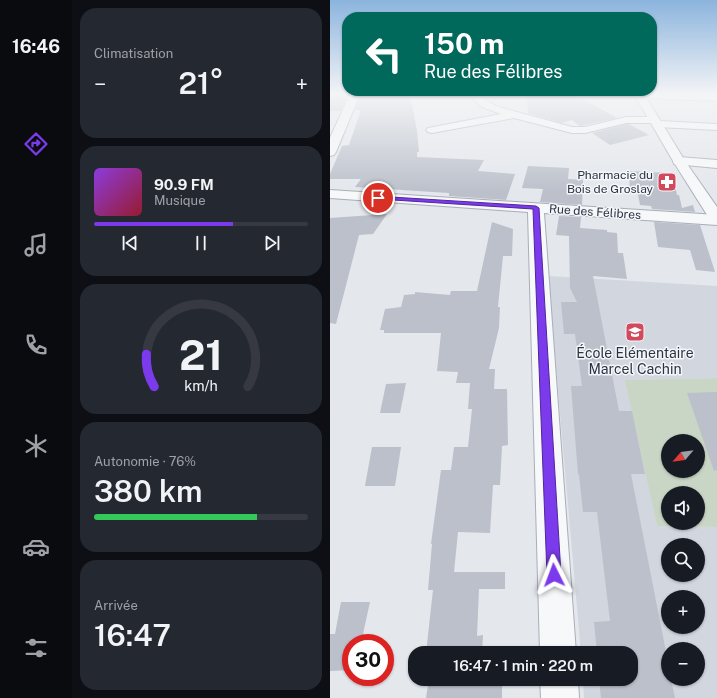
<!DOCTYPE html>
<html lang="fr">
<meta charset="utf-8">
<style>
body{margin:0;font-family:"Public Sans",sans-serif;background:#242831;color:#f1f3f6;height:100vh;display:flex;flex-direction:column;font-size:15px;white-space:nowrap}
*{box-sizing:border-box;margin:0}
p{font-size:13px;color:#9ea1a6}
.icon{flex:none;width:22px;height:22px;fill:none;stroke:currentColor;stroke-width:2;stroke-linecap:round;stroke-linejoin:round}
.map{position:relative;flex:1;overflow:hidden}
.details{display:flex;flex-direction:column;gap:8px;padding:8px;background:#0d0f14;width:258px}
.details>*{flex:none}
.guide{position:absolute;left:12px;top:12px;width:315px;height:84px;border-radius:16px;box-shadow:0 1px 3px #0004;background:#00695c;color:#fff;overflow:hidden}
.needle{width:26px;rotate:242deg}
.tools{position:absolute;left:331px;top:434px;display:grid;gap:8px}
.tools a{display:grid;place-items:center;width:44px;height:44px;border-radius:50%;background:#171b24;box-shadow:0 1px 3px #0004;font-size:20px}
.speed{position:absolute;left:12px;top:634px;display:flex;gap:8px;font-size:20px;font-weight:700;text-align:center}
.speed>*{display:grid;place-content:center;width:52px;height:52px;border-radius:50%;background:#171b24;box-shadow:0 1px 3px #0004;line-height:1}
.speed .limit{border:6px solid #d22;background:#fff;color:#111}
.pin{position:absolute;display:grid;place-items:center;width:34px;height:34px;color:#fff;margin:-17px;border:2px solid #fff;border-radius:50%;box-shadow:0 1px 4px #0007}
.me{position:absolute;width:44px;margin:-22px;rotate:357deg;stroke-linejoin:round;filter:drop-shadow(0 0 3px #0008)}
.turn{display:flex;align-items:center;gap:14px;height:84px;padding:0 16px;font-size:18px}
.turn .icon{width:52px;height:52px;stroke-width:2.5}
.turn b{display:block;font-size:28px;line-height:34px}
.big{font-size:30px;font-weight:600;line-height:1.1}
.details .card{flex:1;display:flex;flex-direction:column;justify-content:center;gap:6px;min-width:0;padding:0 14px;border-radius:16px;background:#242831}
.details .dial{align-items:center;gap:0}
.dial svg{height:104px;overflow:visible;fill:none;stroke:#363941;stroke-width:7;stroke-linecap:round;text-anchor:middle}
.dial text{fill:#f1f3f6;stroke:none}
.song{display:flex;align-items:center;gap:12px}
.cover{width:48px;height:48px;border-radius:6px;background:linear-gradient(135deg,hsl(270 70% 55%),hsl(350 70% 35%))}
.played{height:4px;border-radius:2px;background:linear-gradient(90deg,#7c3aed 65%,#363941 65%)}
.keys{display:flex;justify-content:space-around;direction:ltr}
.heat{display:flex;justify-content:space-between;align-items:center;font-size:22px;direction:ltr}
.charge{height:6px;border-radius:3px;background:linear-gradient(90deg,#34c759 76%,#363941 0)}
.trip{position:absolute;left:78px;top:646px;width:230px;height:40px;border-radius:16px;background:#171b24;box-shadow:0 1px 3px #0004;font-weight:600;line-height:40px;text-align:center}
main{display:flex;flex:1;min-height:0}
.menu{display:flex;flex-direction:column;width:72px;justify-content:space-around;align-items:center;background:#090b0e;color:#9ea1a6}
.menu .icon{width:28px;height:28px}
.menu .active{color:#7c3aed}
.menu b{font-size:18px;color:#f1f3f6}
.map>svg:first-child{display:block}
.built{fill:#d2d6de;fill-rule:evenodd}
.green{fill:#c9d6c5;fill-rule:evenodd}
.building{fill:#bbc0ca}
.lines{fill:none;stroke-linecap:round;stroke-linejoin:round}
.minor-casing{stroke:#a9aeb7;stroke-width:2}
.tertiary-casing{stroke:#a9aeb7;stroke-width:2}
.minor{fill:#f7f8fa;fill-rule:evenodd}
.tertiary{fill:#f7f8fa;fill-rule:evenodd}
.route{fill:#7c3aed;stroke:#51269a}
.labels{text-anchor:middle;stroke-width:3;stroke-linejoin:round;paint-order:stroke}
.far-poi-label{font-size:12px;fill:#2b3445;stroke:#f4f6f9;text-anchor:end}
.far-street-label{font-size:12px;fill:#2b3445;stroke:#f4f6f9}
.poi-label{font-size:14px;fill:#2b3445;stroke:#f4f6f9}
</style>
<main>
<nav class="menu">
<b>16:46</b>
<svg class="icon active" aria-label="directions" viewBox="0 0 24 24"><path d="M12 3l9 9-9 9-9-9zM9 14v-3h6M13 9l2 2-2 2"/></svg>
<svg class="icon" aria-label="music" viewBox="0 0 24 24"><path d="M9 18V5l10-2v13"/><circle cx="6" cy="18" r="3"/><circle cx="16" cy="16" r="3"/></svg>
<svg class="icon" aria-label="phone" viewBox="0 0 24 24"><path d="M5 4h4l2 5-3 2q2 4 5 5l2-3 5 2v4C11 20 4 13 5 4z"/></svg>
<svg class="icon" aria-label="climate" viewBox="0 0 24 24"><path d="M12 3v18M4 7l16 10M4 17L20 7"/></svg>
<svg class="icon" aria-label="car" viewBox="0 0 24 24"><path d="M5 17H2v-5l4-1 3-4h7l3 4 3 1v5h-3M9 17h6M6 11h13"/><circle cx="7" cy="17" r="2"/><circle cx="17" cy="17" r="2"/></svg>
<svg class="icon" aria-label="filters" viewBox="0 0 24 24"><path d="M4 7h16M4 17h16"/><circle cx="9" cy="7" r="2"/><circle cx="15" cy="17" r="2"/></svg>
</nav>
<section class="details">
<div class="card"><p>Climatisation</p>
<div class="heat"><a>−</a><b class="big">21°</b><a>+</a></div>
</div>
<div class="card">
<div class="song"><i class="cover"></i><div><b>90.9 FM</b><p>Musique</p></div></div>
<div class="played"></div>
<div class="keys"><svg class="icon" aria-label="previous" viewBox="0 0 24 24"><path d="M18 5L8 12l10 7zM5 5v14"/></svg><svg class="icon" aria-label="pause" viewBox="0 0 24 24"><path d="M8 5v14M16 5v14"/></svg><svg class="icon" aria-label="next" viewBox="0 0 24 24"><path d="M6 5l10 7-10 7zM19 5v14"/></svg></div>
</div>
<div class="card dial"><svg viewBox="0 0 100 80">
<path d="M14 69A42 42 0 1 1 86 69"/>
<path d="M14 69A42 42 0 0 1 8 44" stroke="#7c3aed"/>
<text x="50" y="56" font-size="32" font-weight="700">21</text>
<text x="50" y="72" font-size="11">km/h</text>
</svg></div>
<div class="card"><p>Autonomie · 76%</p><b class="big">380 km</b><div class="charge"></div></div>
<div class="card"><p>Arrivée</p><b class="big">16:47</b></div>
</section>
<div class="map">
<svg width="387" height="698" viewBox="0 0 387 698">
<rect width="100%" height="100%" fill="#e4e7ec"/>
<path class="built" d="M218,276L387,286V378L296,380L327,526L387,527V698H254L253,679H301V653H251ZM338,545H368V575H338ZM338,597H368V627H338ZM338,649H368V679H338Z"/>
<path class="green" d="M387,378V527L327,526L295,380ZM338,441H368V471H338ZM338,493H368V523H338Z"/>
<g class="building">
<polygon points="0,94 18,94 11,111 0,111"/>
<polygon points="31,94 80,94 87,131 89,152 87,152 87,157 154,160 148,171 185,174 176,200 119,196 119,193 25,187 31,179 0,179 0,174 12,146 19,145 31,110 25,110"/>
<polygon points="246,95 287,118 250,126 242,120 231,123 198,113 197,99 200,99 200,96"/>
<polygon points="296,124 299,124 319,135 280,145 262,133"/>
<polygon points="198,166 239,168 238,179 253,180 252,205 210,202 213,189 192,188"/>
<polygon points="299,171 342,173 347,195 349,195 352,208 363,205 365,212 322,209 321,206 310,205 308,194 300,193"/>
<polygon points="57,214 43,234 29,235 6,324 0,323 0,218"/>
<polygon points="229,216 251,217 250,228 277,230 277,232 287,233 288,253 293,253 297,279 263,276 289,411 302,411 315,474 301,474 338,662 338,679 341,679 345,698 271,698 269,679 301,679 301,653 267,653 264,622 280,621 267,512 253,512 249,475 248,474 241,386 252,386 245,334 234,334 231,302 247,302 240,288 239,236 226,235"/>
<polygon points="162,222 183,229 182,256 173,256 168,307 170,307 169,328 159,369 165,369 164,389 177,389 178,445 172,446 170,485 163,485 160,533 128,532 124,572 175,572 175,589 149,589 147,636 153,635 152,653 96,653 103,590 98,590 102,544 101,544 111,470 121,470 124,447 138,447 142,409 138,409 140,383 126,383 128,372 107,371 111,333 54,333 54,330 50,330 55,309 71,307 74,295 85,294 85,292 120,295 121,291 147,291"/>
<polygon points="324,222 370,225 385,272 366,270 360,250 328,247"/>
<polygon points="76,383 70,413 50,413 56,384"/>
<polygon points="387,392 387,470 384,471 357,393"/>
<polygon points="42,447 71,447 65,486 35,486"/>
<polygon points="11,602 40,602 31,643 21,643 21,670 0,671 0,634 5,634"/>
<polygon points="99,679 172,679 172,698 96,698"/>
</g>
<g class="lines">
<defs>
<g id="minor">
<polygon points="20,94 30,94 6,152 4,155 0,156 0,138"/>
<polygon points="137,94 148,94 160,103 169,107 242,127 255,127 296,117 325,117 329,118 330,121 387,124 387,130 327,127 323,126 322,123 296,123 255,133 242,133 184,118 102,133 98,132 96,130 98,128 171,114 152,107"/>
<polygon points="306,94 387,95 387,101 310,98 307,97"/>
<polygon points="349,157 387,160 387,168 344,164 343,161 344,158"/>
<polygon points="0,190 387,215 387,225 214,213 246,653 210,653 198,212 0,198"/>
<polygon points="210,679 248,679 249,698 211,698"/>
</g>
<polygon id="tertiary" points="304,94 314,94 355,161 387,207 387,223 381,221 379,218 343,161"/>
</defs>
<use href="#minor" class="minor-casing"/>
<use href="#tertiary" class="tertiary-casing"/>
<use href="#minor" class="minor"/>
<use href="#tertiary" class="tertiary"/>
</g>
<linearGradient id="sky" x2="0" y2="1"><stop stop-color="#8bb4dd"/><stop offset="0.49" stop-color="#f3f4f6"/><stop offset="1" stop-color="#f3f4f6" stop-opacity="0"/></linearGradient>
<rect width="387" height="192" fill="url(#sky)"/>
<polygon class="route" points="45,196 206,206 209,208 231,575 229,580 224,582 219,580 217,575 203,209 48,199 44,198"/>
<defs>
<symbol id="pharmacy-square" viewBox="-11 -11 22 22"><rect x="-9" y="-9" width="18" height="18" rx="4" fill="#d1495b" stroke="#f4f6f9"/><path d="M-2-6h4v4h4v4h-4v4h-4v-4h-4v-4h4Z" fill="#fff"/></symbol>
<symbol id="school-square" viewBox="-11 -11 22 22"><rect x="-9" y="-9" width="18" height="18" rx="4" fill="#d1495b" stroke="#f4f6f9"/><path d="M0-5L7-2L0 1L-7-2ZM-4 1L0 2.5L4 1V4Q0 6-4 4Z" fill="#fff"/></symbol>
</defs>
<g fill-rule="evenodd">
<use href="#pharmacy-square" x="326" y="171" width="22" height="22"/>
<use href="#school-square" x="294" y="321" width="22" height="22"/>
</g>
<g class="labels">
<g class="far-poi-label">
<text x="323" y="179">Pharmacie du<tspan x="323" dy="14">Bois de Groslay</tspan></text>
</g>
<g class="far-street-label">
<text transform="translate(265 212) rotate(4)" y="4">Rue des Félibres</text>
</g>
<g class="poi-label">
<text x="305" y="358">École Elémentaire<tspan x="305" dy="16">Marcel Cachin</tspan></text>
</g>
</g>
</svg>
<div class="tools">
<a><svg class="needle" viewBox="-14 -14 28 28"><path d="M0-13l5 13h-10z" fill="#e53935"/><path d="M0 13l5-13h-10z" fill="#9ea1a6"/></svg></a>
<a><svg class="icon" aria-label="sound" viewBox="0 0 24 24"><path d="M4 9h4l5-4v14l-5-4H4zM17 9q2 3 0 6"/></svg></a>
<a><svg class="icon" aria-label="search" viewBox="0 0 24 24"><circle cx="10" cy="10" r="6"/><path d="M15 15l6 6"/></svg></a>
<a>+</a>
<a>−</a>
</div>
<div class="speed"><div class="limit">30</div></div>
<div class="pin" style="left:48px;top:198px;background:#d93025"><svg class="icon" aria-label="arrive" viewBox="0 0 24 24"><path d="M6 21V4h12l-3 4 3 4H6"/></svg></div>
<svg class="me" style="left:224px;top:575px" viewBox="-20 -20 40 40"><path d="M0-17L14 15 0 8-14 15z" fill="#7c3aed" stroke="#fff" stroke-width="4"/></svg>
<div class="trip">16:47 · 1 min · 220 m</div>
<div class="guide">
<div class="turn"><svg class="icon" aria-label="left" viewBox="0 0 24 24"><path d="M17 20v-9H6M10 6l-5 5 5 5"/></svg><div><b>150 m</b>Rue des Félibres</div></div>
</div>
</div>
</main>
